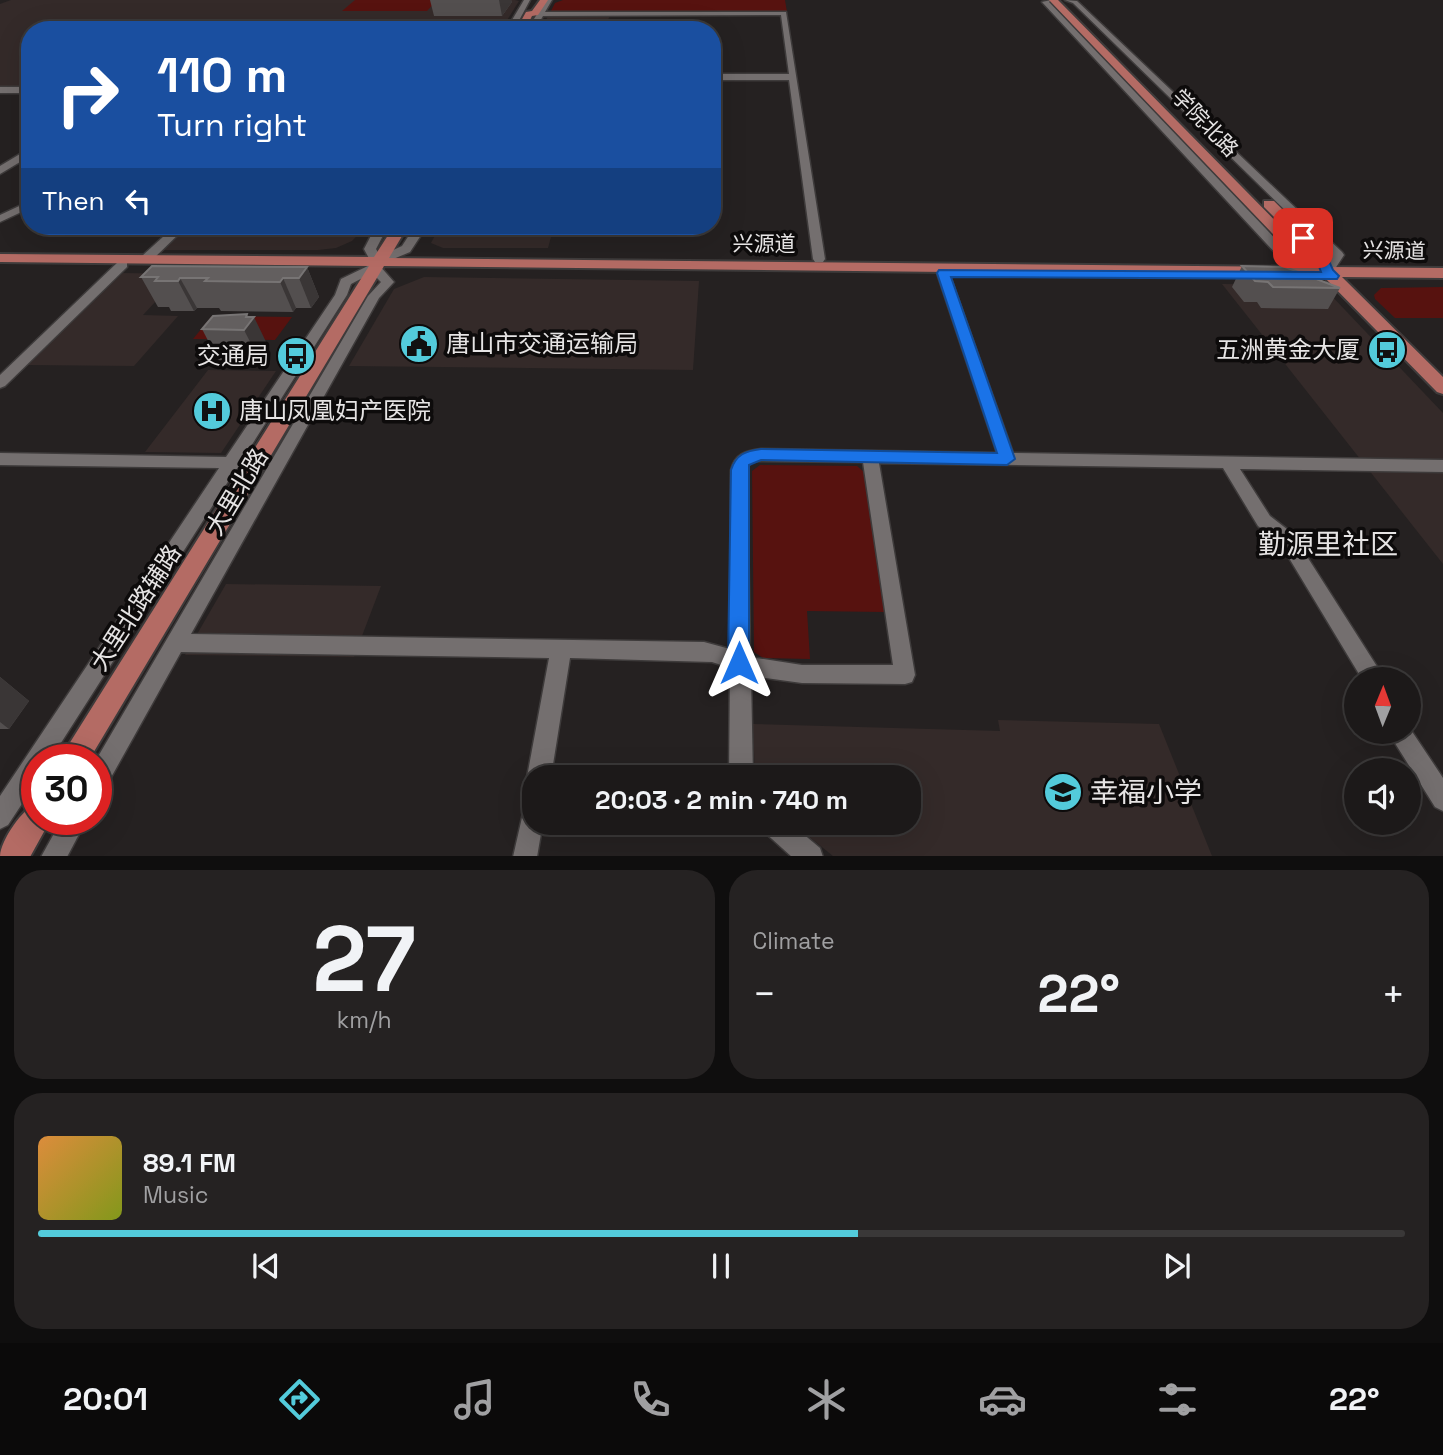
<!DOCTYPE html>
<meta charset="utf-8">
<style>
body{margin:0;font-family:"Space Grotesk","Noto Sans SC",sans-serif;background:#252222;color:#f1f3f6;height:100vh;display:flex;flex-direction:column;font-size:26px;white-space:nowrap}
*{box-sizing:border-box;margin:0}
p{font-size:23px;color:#a0a0a2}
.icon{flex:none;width:38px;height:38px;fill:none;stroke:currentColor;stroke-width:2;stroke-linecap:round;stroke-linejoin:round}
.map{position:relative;height:856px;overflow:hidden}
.side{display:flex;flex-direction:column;gap:14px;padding:14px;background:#0f0e0e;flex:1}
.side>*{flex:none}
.hud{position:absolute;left:21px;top:21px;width:700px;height:214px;border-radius:28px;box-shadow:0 7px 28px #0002,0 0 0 2px #3a3838;background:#1a4fa0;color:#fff;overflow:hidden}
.needle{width:46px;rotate:1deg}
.buttons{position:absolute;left:1344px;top:667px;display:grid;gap:14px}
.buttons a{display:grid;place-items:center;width:77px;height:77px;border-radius:50%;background:#1c1919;box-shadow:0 7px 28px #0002,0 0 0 2px #3a3838;font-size:35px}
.speed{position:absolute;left:21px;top:744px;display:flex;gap:14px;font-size:35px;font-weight:700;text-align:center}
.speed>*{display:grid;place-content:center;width:91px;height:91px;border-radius:50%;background:#1c1919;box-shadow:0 7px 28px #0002,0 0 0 2px #3a3838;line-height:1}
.speed .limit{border:10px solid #d22;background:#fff;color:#111}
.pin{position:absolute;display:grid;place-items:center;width:60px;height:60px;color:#fff;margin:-30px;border-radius:14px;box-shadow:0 4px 10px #0006}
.me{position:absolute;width:77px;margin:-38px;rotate:0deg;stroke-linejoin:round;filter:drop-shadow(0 0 5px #0008)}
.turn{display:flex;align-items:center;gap:24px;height:147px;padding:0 21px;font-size:32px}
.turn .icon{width:91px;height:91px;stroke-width:2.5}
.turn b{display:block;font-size:49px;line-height:60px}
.then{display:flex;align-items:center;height:66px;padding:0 21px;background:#0003;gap:14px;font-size:26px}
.big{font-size:52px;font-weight:600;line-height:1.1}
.side .tile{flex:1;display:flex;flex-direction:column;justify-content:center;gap:10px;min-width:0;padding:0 24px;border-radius:28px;background:#252222}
.side .dial{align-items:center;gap:0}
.dial b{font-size:91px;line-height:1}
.song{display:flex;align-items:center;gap:21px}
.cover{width:84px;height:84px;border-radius:10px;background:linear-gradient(135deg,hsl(30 70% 55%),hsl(70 70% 35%))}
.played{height:7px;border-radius:4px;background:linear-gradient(90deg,#53cbdb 60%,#3a3838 60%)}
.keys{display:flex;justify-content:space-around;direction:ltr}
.heat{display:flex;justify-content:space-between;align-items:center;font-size:38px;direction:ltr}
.side .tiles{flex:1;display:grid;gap:14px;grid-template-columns:1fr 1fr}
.tile:last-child{grid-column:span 2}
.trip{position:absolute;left:522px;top:765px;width:399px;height:70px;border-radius:28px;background:#1c1919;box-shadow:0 7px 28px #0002,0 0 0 2px #3a3838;font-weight:600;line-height:70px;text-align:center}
.dock{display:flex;height:112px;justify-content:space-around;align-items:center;background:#0b0a0a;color:#a0a0a2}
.dock .icon{width:49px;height:49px}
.dock .selected{color:#53cbdb}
.dock b{font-size:32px;color:#f1f3f6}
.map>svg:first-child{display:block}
.built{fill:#342a29}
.green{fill:#57120f}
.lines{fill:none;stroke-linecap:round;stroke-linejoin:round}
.minor-casing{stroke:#3e3b3b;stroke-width:3}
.major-casing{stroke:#3e3b3b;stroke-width:4}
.minor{fill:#746f6f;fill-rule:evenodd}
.major{fill:#b46b64;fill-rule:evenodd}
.wall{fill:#534f4f}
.shaded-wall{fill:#3a3636}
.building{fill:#635f5f;stroke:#777474;stroke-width:2}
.route{fill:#1a73e8;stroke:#114b97;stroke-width:2}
.labels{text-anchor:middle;stroke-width:7;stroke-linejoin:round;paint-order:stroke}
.far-street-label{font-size:21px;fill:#e6e4e4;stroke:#0d0b0b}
.poi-label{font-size:24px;fill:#e6e4e4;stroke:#0d0b0b;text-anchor:start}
.street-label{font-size:24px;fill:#e6e4e4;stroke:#0d0b0b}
.quarter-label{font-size:28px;fill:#e6e4e4;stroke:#0d0b0b}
.near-poi-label{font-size:28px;fill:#e6e4e4;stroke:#0d0b0b;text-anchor:start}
</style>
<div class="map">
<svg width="1443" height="857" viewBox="0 0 1443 857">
<rect width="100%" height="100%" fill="#252121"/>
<g class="built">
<polygon points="11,0 515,0 519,1 501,30 454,30 461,20 340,20 328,30 30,30 30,88 0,88 0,4"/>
<polygon points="549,14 610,15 606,25 572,25 570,30 541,30"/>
<polygon points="185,226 366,226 352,241 336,248 318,250 162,250"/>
<polygon points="440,226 554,226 548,248 443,248 431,243"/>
<polygon points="123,273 181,274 143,315 178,316 134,366 28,365"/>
<polygon points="424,277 699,281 693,370 349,366 394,289"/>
<polygon points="1222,284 1309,285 1327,291 1443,413 1443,564"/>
<polygon points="208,370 276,371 221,453 145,452"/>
<polygon points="226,584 381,586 354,657 185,655"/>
<polygon points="998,720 1159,724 1212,856 833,856 792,823 908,822 908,777 755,777 753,724 1000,731"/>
</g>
<g class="green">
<polygon points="355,0 437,0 427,11 342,11"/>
<polygon points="563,0 785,0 787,12 551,11 555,3"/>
<polygon points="1443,287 1443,318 1395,318 1375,299 1374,295 1381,288"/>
<polygon points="212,316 292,317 275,340 193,339"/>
<polygon points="760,465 857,466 864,472 885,612 807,611 810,659 763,658 754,652 752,471"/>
</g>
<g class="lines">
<defs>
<g id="minor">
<polygon points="524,0 530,0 514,30 506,30"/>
<polygon points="546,0 552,0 545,12 786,12 825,259 823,262 815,262 813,259 789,80 712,80 712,74 789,74 781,15 543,16 535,30 527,30"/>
<polygon points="1051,0 1049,2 1287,251 1324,266 1332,256 1073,3 1065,0 1077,1 1342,252 1344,255 1331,275 1323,275 1279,257 1042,2"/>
<rect x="0" y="87" width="30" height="6"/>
<polygon points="30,148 30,156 0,174 0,166"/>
<polygon points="30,201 30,208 0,222 0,215"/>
<polygon points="175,226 187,226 150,262 142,262 142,256"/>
<path d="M376,226H388L376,249L380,256L402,246L415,226H427L410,252L379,265L394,282L379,298L191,634L704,642L730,649L731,470C735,454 745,451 761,449L997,453L937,273L943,269L949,273L1013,453L1443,460V472L1240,469L1270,516L1292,533L1385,679H1362L1280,543L1258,526L1223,468L879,463L915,675L912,682L905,684L802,683L751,676L753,777H729L730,668L712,662L570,658L551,777H534V786L527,777L549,658L181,652L104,790L96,793V760L368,296L381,282L372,273L351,284L347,295L244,457L261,459L263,463L261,467L236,469L50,760H37V781L8,825L0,829V796L219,468L0,465V453L226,457L335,295L341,279L372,264L364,249ZM754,461L863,462L893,665H802L750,657L747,470L749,465Z"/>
<polygon points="123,260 127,261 127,267 5,386 0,388 0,375 119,261"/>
<polygon points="1409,727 1443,778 1443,811 1435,807 1388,732 1409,732"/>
<polygon points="534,796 534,822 543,822 537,857 513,857 526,800"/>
<polygon points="62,819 87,819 67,857 41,857"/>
<polygon points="758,822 789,822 820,848 823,857 792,857 762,830"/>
</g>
<g id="major">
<polygon points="540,0 548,0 538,15 532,16 525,30 516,30 526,12 532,11"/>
<polygon points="1049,0 1058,0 1305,251 1312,255 1264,207 1264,201 1274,201 1325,252 1332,267 1443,268 1443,278 1342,277 1443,377 1443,394 1437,392 1323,276 384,266 89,760 59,760 369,266 0,262 0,254 374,257 394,226 408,226 389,258 1309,267 1295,257"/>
<path d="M37,803V819H51L30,857H0C0,841 23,808 37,803Z"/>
</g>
</defs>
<use href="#minor" class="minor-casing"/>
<use href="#major" class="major-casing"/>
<use href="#minor" class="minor"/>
<use href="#major" class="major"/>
</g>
<g class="wall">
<polygon points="430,0 511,0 512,2 502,16 434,16"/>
<polygon points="1242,266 1340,288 1328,309 1261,308 1257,302 1244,302 1232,287"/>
<polygon points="307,267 319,297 311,308 296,308 293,312 221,311 219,308 197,308 194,311 171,311 169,307 158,307 141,277"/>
<polygon points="247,314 269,348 260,361 218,360 202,329"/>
<polygon points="0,677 29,701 9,729 0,729"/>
</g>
<g class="shaded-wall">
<polygon points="499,0 511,0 512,2 502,16"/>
<polygon points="307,267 319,297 311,308 299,278"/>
<polygon points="180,278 197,308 194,311 178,281"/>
<polygon points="283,278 296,308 293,312 280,282"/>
<polygon points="247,314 251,321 254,317 269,348 260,361 244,330 246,317"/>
<polygon points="0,677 29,701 9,729 0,722"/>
</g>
<g class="building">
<polygon points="152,266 307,267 299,278 283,278 280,282 205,281 208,278 180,278 178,281 155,281 158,277 141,277"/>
<polygon points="1242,266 1285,267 1340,288 1273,287 1268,282 1255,281"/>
<polygon points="247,314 246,317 254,317 244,330 202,329 213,316"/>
</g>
<path class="route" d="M1299,235H1307L1325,252L1333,270L1339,276L1337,279L951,277L1015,459L1007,465L761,460L749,465V663L746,669L739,672L731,669L728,663L731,470C736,454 746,451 761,449L997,453L937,273L939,270L1321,272L1315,256L1297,238Z"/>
<defs>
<symbol id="civic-disc" viewBox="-11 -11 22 22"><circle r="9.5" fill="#53cbdb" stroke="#0d0b0b"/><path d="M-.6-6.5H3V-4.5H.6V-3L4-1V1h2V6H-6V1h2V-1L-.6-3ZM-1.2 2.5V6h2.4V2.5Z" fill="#111"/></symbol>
<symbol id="bus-disc" viewBox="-11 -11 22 22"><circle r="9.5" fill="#53cbdb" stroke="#0d0b0b"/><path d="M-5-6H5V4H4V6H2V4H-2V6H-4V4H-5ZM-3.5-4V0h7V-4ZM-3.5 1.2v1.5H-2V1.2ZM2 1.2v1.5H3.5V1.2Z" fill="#111"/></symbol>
<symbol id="hospital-disc" viewBox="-11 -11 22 22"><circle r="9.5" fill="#53cbdb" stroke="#0d0b0b"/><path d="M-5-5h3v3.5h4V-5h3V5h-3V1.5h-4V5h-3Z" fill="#111"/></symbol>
<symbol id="school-disc" viewBox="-11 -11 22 22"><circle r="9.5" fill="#53cbdb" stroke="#0d0b0b"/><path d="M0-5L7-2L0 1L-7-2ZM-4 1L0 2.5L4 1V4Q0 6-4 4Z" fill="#111"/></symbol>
</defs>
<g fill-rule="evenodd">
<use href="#civic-disc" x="397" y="322" width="44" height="44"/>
<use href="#bus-disc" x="1365" y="328" width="44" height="44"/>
<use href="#bus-disc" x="274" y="334" width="44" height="44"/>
<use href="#hospital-disc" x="190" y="389" width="44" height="44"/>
<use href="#school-disc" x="1041" y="770" width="44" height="44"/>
</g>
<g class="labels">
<g class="far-street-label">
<text transform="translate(1205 123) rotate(46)" y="7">学院北路</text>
<text x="764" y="251">兴源道</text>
<text transform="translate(1394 251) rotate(1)" y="7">兴源道</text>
</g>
<g class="poi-label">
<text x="446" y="352">唐山市交通运输局</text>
<text x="1360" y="358" text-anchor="end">五洲黄金大厦</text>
<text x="269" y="364" text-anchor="end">交通局</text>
<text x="239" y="419">唐山凤凰妇产医院</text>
</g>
<g class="street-label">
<text transform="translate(237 492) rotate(-59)" y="8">大里北路</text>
<text transform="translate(136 608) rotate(-57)" y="8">大里北路辅路</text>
</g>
<g class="quarter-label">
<text x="1328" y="554">勤源里社区</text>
</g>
<g class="near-poi-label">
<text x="1090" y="802">幸福小学</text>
</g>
</g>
</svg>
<div class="buttons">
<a><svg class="needle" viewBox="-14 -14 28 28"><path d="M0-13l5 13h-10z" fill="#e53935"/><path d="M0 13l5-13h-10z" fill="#a0a0a2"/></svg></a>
<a><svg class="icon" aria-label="sound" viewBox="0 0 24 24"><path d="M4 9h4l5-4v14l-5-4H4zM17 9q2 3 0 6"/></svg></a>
</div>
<div class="speed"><div class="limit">30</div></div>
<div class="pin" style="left:1303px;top:238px;background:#d93025"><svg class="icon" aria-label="arrive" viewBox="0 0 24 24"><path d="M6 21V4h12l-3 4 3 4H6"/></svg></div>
<svg class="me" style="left:739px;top:663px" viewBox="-20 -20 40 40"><path d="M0-17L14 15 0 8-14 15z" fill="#1a73e8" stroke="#fff" stroke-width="4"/></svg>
<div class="trip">20:03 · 2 min · 740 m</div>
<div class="hud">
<div class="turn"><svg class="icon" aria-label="right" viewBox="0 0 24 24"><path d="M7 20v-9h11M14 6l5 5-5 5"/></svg><div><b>110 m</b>Turn right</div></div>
<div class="then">Then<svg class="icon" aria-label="left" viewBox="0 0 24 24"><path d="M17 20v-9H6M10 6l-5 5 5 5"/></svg></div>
</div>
</div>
<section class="side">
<div class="tiles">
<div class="tile dial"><b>27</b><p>km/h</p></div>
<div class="tile"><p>Climate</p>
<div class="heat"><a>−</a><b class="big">22°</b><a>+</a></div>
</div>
<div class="tile">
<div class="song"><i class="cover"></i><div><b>89.1 FM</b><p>Music</p></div></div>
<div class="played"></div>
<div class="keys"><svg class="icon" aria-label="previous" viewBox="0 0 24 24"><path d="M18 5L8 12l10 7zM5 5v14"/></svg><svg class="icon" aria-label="pause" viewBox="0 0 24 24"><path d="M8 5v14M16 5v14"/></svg><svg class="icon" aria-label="next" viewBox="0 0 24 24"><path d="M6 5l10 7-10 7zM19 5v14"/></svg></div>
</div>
</div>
</section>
<nav class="dock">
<b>20:01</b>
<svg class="icon selected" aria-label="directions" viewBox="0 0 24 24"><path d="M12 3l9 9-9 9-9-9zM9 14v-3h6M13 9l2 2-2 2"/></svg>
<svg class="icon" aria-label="music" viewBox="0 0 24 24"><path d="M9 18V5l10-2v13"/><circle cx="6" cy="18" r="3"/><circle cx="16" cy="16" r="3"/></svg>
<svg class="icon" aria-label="phone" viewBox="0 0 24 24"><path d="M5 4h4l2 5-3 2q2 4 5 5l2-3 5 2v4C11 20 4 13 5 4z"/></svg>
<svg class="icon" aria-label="climate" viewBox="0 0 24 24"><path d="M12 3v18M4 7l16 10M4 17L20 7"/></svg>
<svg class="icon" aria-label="car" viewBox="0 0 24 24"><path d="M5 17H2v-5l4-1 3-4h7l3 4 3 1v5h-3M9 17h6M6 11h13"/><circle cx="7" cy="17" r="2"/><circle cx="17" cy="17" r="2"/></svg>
<svg class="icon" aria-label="filters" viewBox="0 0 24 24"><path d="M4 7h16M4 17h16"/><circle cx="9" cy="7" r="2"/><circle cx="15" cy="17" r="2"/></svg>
<b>22°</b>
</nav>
